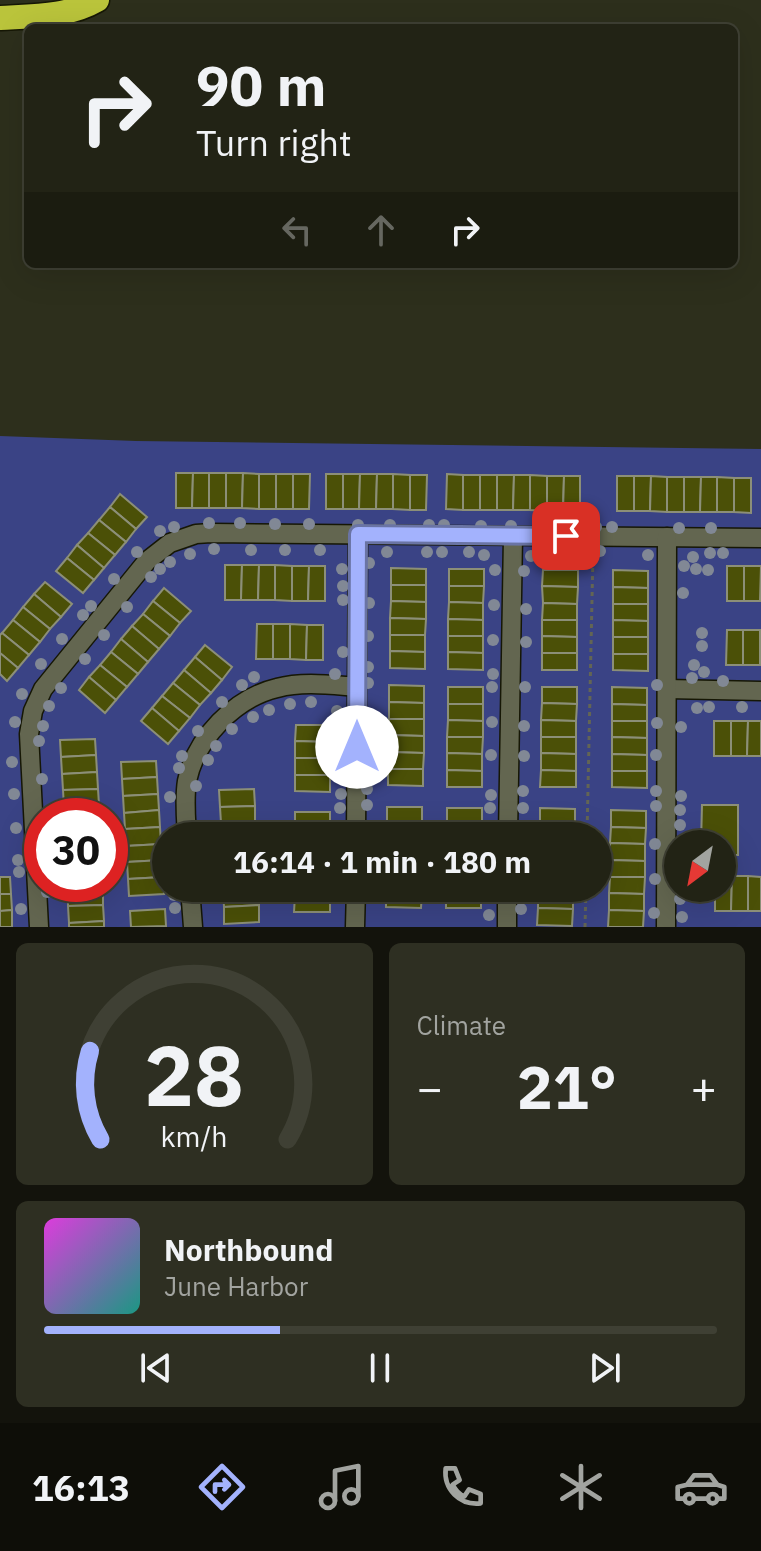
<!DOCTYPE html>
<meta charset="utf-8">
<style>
body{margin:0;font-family:"IBM Plex Sans",sans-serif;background:#2e2f22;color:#f1f3f6;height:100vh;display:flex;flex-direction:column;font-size:30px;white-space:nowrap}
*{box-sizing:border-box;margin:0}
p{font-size:26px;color:#a2a4a0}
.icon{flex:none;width:44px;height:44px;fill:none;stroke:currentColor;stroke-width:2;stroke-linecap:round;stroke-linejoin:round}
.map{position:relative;height:927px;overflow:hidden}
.panel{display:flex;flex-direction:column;gap:16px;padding:16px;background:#13130c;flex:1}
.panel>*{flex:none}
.hud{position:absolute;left:24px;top:24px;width:714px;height:244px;border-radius:12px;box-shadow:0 8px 32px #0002,0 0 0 2px #3f4034;background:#222315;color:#f1f3f6;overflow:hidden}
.needle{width:52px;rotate:212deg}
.controls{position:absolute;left:664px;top:830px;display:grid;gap:16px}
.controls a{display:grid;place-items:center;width:72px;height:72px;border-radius:50%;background:#222315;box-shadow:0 8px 32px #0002,0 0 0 2px #3f4034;font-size:40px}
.speed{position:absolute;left:24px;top:798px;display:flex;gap:16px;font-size:40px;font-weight:700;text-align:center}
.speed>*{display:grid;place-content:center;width:104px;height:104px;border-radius:50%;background:#222315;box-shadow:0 8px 32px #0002,0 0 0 2px #3f4034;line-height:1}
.speed .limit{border:12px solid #d22;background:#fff;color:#111}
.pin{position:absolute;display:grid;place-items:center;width:68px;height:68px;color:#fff;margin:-34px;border-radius:16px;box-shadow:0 4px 12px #0006}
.me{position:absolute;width:88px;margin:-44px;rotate:0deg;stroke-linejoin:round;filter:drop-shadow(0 0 6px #0008)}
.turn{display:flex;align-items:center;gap:28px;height:168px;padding:0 40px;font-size:36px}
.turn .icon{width:104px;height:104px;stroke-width:2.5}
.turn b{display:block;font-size:56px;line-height:68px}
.lanes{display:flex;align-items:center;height:76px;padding:0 40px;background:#0003;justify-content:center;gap:40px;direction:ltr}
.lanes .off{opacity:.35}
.big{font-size:60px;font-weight:700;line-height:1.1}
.panel .tile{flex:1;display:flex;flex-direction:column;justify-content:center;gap:12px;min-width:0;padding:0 28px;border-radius:12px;background:#2e2f22}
.panel .dial{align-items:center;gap:0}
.dial svg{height:208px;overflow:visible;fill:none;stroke:#3f4034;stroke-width:7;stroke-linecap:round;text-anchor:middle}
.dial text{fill:#f1f3f6;stroke:none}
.song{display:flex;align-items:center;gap:24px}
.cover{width:96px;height:96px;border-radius:12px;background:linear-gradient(135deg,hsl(300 70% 55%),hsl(170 70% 35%))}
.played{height:8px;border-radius:4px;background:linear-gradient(90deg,#a3b2fd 35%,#3f4034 35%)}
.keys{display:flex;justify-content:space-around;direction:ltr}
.heat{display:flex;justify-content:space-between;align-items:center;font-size:44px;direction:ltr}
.panel .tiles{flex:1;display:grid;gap:16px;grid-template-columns:1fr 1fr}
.tile:last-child{grid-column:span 2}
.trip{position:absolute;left:152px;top:822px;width:460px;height:80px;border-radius:40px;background:#222315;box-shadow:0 8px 32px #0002,0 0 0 2px #3f4034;font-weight:700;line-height:80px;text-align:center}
.dock{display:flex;height:128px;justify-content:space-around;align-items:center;background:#0e0e08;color:#a2a4a0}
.dock .icon{width:56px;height:56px}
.dock .current{color:#a3b2fd}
.dock b{font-size:36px;color:#f1f3f6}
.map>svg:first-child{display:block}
.green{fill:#3a4385;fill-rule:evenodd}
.building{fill:#4b5007;stroke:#8c8f78;stroke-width:2}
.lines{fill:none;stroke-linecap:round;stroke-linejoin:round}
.street-casing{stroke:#161705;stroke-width:21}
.highway-casing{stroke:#161705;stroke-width:27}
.path{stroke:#636554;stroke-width:3;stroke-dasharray:4 4;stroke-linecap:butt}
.street{stroke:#636650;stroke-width:18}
.highway{stroke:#bac43b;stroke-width:24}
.tree{fill:#818895}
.route-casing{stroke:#6a74a4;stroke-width:20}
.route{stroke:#a3b2fd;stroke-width:14}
</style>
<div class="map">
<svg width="761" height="927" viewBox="0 0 761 927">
<rect width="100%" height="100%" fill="#2d2f1c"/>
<path class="green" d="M0,436L136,441L761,449V927H0ZM42,816H110V884H42ZM166,836H598V888H166ZM678,844H722V888H678Z"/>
<g class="building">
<polygon points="176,473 193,473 192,508 176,508"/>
<polygon points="193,473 209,473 209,508 192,508"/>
<rect x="209" y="473" width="17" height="35"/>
<polygon points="226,473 243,473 242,508 226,508"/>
<polygon points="243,473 259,474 259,509 242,508"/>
<rect x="259" y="474" width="17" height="35"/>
<rect x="276" y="474" width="17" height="35"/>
<polygon points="293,474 310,474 309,509 293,509"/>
<rect x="326" y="474" width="17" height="35"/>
<polygon points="343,474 360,474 359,509 343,509"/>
<polygon points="360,474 377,474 376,509 359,509"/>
<polygon points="377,474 393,474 393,509 376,509"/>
<polygon points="393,474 410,475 410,510 393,509"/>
<polygon points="447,474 463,475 463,510 446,509"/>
<polygon points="410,475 427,475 426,510 410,510"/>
<rect x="463" y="475" width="17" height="35"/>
<rect x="480" y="475" width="17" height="35"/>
<polygon points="497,475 514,475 513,510 497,510"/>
<polygon points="514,475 530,475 530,510 513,510"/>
<polygon points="530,475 547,476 547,511 530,510"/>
<polygon points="547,476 564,476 563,511 547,511"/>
<polygon points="564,476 580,476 580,511 563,511"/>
<rect x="617" y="476" width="17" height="35"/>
<polygon points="634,476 651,476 650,511 634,511"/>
<polygon points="651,476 667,477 667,512 650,511"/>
<rect x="667" y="477" width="17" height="35"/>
<polygon points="684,477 701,477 700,512 684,512"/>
<polygon points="701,477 717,477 717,512 700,512"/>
<polygon points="717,477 734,478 734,512 717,512"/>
<polygon points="734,478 751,478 751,513 734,512"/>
<polygon points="120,494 147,517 136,529 110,507"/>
<polygon points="110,507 136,529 126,542 99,520"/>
<polygon points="99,520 126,542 115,555 88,533"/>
<polygon points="88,533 115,555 104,568 77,545"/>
<polygon points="77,545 104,568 94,580 67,558"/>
<polygon points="67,558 94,580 83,593 56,571"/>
<polygon points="225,565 242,565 241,600 225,600"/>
<polygon points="242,565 259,565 258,600 241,600"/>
<polygon points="259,565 275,565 275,600 258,600"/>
<polygon points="275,565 292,566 292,601 275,600"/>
<polygon points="292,566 309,566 308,601 292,601"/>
<polygon points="309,566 325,566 325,601 308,601"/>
<rect x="727" y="566" width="17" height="35"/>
<polygon points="744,566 761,566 760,601 744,601"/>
<polygon points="391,568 426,569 426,585 391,585"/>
<rect x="449" y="569" width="35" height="17"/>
<polygon points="543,570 578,570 578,587 542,586"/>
<polygon points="613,570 648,571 648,588 613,587"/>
<polygon points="45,582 72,604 61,617 34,594"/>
<polygon points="391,585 426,585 426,602 391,601"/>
<polygon points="449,586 484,586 483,603 449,602"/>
<polygon points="542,586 578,587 577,604 543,603"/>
<polygon points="613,587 648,588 648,604 613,604"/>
<polygon points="164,588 191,611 180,623 153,601"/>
<polygon points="34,594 61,617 50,629 23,607"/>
<polygon points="153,601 180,623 170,636 143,614"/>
<polygon points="391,601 426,602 426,619 390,618"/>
<polygon points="449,602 483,603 483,620 448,619"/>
<polygon points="543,603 577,604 577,620 542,620"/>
<polygon points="613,604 648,604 648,621 613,620"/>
<polygon points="23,607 50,629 40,642 13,620"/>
<polygon points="143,614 170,636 159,649 132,626"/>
<polygon points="390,618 426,619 425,635 390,635"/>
<polygon points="448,619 483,620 483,636 448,636"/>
<polygon points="13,620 40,642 29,655 2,633"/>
<polygon points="542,620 577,620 577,637 542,636"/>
<polygon points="613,620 648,621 648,637 613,637"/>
<polygon points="257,624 273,624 273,659 256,659"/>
<rect x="273" y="624" width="17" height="35"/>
<polygon points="290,624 307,625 306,660 290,659"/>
<polygon points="307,625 323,625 323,660 306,660"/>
<polygon points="132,626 159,649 148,662 121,639"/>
<polygon points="727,630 743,630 743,665 726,665"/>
<rect x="743" y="630" width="17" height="35"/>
<polygon points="2,633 29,655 18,668 0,653 0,635"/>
<polygon points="390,635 425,635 425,652 390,651"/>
<polygon points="448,636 483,636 483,653 448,652"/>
<polygon points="542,636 577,637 577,653 542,653"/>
<rect x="613" y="637" width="35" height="17"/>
<polygon points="121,639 148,662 138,674 111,652"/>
<polygon points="205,645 232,667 222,680 195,657"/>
<polygon points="390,651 425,652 425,669 390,668"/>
<polygon points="111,652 138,674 127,687 100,665"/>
<polygon points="448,652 483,653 483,670 448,669"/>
<polygon points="0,653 18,668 7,681 0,674"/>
<rect x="542" y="653" width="35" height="17"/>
<polygon points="613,654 648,654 648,671 613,670"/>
<polygon points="195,657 222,680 211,693 184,670"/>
<polygon points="100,665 127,687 116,700 89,677"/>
<polygon points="184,670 211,693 200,705 173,683"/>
<polygon points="89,677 116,700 105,713 79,690"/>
<polygon points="173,683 200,705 190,718 162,696"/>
<polygon points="389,685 424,686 424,703 389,702"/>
<rect x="448" y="687" width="35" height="17"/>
<polygon points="542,687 577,687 577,704 542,703"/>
<polygon points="612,687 647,688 647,705 612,704"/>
<polygon points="162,696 190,718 179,731 152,708"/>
<polygon points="389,702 424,703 424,719 389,719"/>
<polygon points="542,703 577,704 576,721 541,720"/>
<polygon points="448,704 483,704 483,721 448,720"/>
<polygon points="612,704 647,705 647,721 612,721"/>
<polygon points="152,708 179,731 168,744 141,721"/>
<polygon points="389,719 424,719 424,736 389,735"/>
<polygon points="448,720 483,721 483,737 447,737"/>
<polygon points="541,720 576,721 576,737 541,737"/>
<polygon points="612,721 647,721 647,738 612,737"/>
<rect x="714" y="721" width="17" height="35"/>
<polygon points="731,721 748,721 747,756 731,756"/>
<polygon points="748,721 761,721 761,756 747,756"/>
<polygon points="296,725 331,725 330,742 295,741"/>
<polygon points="389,735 424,736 424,753 389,752"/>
<polygon points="447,737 483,737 482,754 447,753"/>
<polygon points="541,737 576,737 576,754 541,753"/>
<polygon points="612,737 647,738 647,755 612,754"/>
<polygon points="95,739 96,755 61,757 60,740"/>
<polygon points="295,741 330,742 330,758 295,758"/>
<polygon points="389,752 424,753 423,769 388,769"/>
<polygon points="447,753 482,754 482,771 447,770"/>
<polygon points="541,753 576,754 576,771 541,770"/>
<polygon points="612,754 647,755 647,771 612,771"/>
<polygon points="96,755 97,772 62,774 61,757"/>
<rect x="295" y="758" width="35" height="17"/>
<polygon points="156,761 157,777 122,779 121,762"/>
<polygon points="388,769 423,769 423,786 388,785"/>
<polygon points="447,770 482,771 482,787 447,787"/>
<polygon points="541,770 576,771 576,787 540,787"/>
<polygon points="612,771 647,771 647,788 612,787"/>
<polygon points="97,772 98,789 63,790 62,774"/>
<polygon points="295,775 330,775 330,792 295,791"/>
<polygon points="157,777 158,794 123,796 122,779"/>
<polygon points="98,789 99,805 64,807 63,790"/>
<polygon points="254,789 255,806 220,807 219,790"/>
<polygon points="158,794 159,810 124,813 123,796"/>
<polygon points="99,805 99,816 64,816 64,807"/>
<polygon points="702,805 738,805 738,855 722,855 722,844 701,844"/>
<polygon points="255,806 255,822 221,823 220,807"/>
<polygon points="387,807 422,807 422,824 387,823"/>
<rect x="447" y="808" width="35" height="17"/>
<polygon points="540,808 575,809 575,826 540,825"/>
<polygon points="159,810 160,827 125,829 124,813"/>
<polygon points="611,810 646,811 646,828 611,827"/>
<polygon points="295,812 330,812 330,829 295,828"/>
<polygon points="255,822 256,836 221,836 221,823"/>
<polygon points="387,823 422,824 422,836 387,836"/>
<polygon points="447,825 482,825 482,836 446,836"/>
<polygon points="540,825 575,826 575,836 540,836"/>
<polygon points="160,827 161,844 126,846 125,829"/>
<polygon points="611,827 646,828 645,844 610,843"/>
<polygon points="295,828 330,829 330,836 295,836"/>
<polygon points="610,843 645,844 645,861 610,860"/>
<polygon points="161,844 162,860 127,862 126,846"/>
<polygon points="162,860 163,877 128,879 127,862"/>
<polygon points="610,860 645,861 645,877 610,877"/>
<polygon points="722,876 732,876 731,911 715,911 715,888 722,888"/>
<polygon points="732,876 748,876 748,911 731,911"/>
<polygon points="748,876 761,877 761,911 748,911"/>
<polygon points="0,877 10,877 11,894 0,894"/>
<polygon points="163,877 164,894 129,896 128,879"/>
<polygon points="610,877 645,877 644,894 609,893"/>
<polygon points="103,888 103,905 68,906 68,889"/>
<rect x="295" y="888" width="35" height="7"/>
<polygon points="258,889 259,905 224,907 223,890"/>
<polygon points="386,890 422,891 421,908 386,907"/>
<polygon points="446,891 481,892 481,908 446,908"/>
<polygon points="538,891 573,893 573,909 538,908"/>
<polygon points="609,893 644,894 644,911 609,910"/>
<polygon points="0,894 11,894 12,910 0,911"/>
<polygon points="295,895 330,895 330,912 294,912"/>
<polygon points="103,905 104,921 69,923 68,906"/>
<polygon points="259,905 259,922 224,924 224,907"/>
<polygon points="538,908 573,909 572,926 537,925"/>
<polygon points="165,909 166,926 131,927 130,911"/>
<polygon points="12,910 12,927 0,927 0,911"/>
<polygon points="609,910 644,911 643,927 608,927"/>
<polygon points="104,921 104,927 69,927 69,923"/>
</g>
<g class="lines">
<defs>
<g id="street">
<polyline points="667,689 761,691"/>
<path d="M187,836C186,818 184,799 187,781C196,738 235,698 277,688C303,681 331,685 357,687"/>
<polyline points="356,836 358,534"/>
<polyline points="508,836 513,536"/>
<polyline points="190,888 193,927"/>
<polyline points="39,927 29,734 33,711 43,689 147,561 170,543 196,534 211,533 761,538"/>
<polyline points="355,927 356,888"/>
<polyline points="507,927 507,888"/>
<polyline points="666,927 667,537"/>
</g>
<path id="highway" d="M0,18C33,16 68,17 97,0"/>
</defs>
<use href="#street" class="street-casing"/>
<use href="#highway" class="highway-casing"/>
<g class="path">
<polyline points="587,836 593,552"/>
<polyline points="585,927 586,888"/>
</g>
<use href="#street" class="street"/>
<use href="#highway" class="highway"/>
</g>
<g class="tree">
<circle cx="209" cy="523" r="6"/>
<circle cx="240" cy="523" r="6"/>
<circle cx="275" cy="524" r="6"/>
<circle cx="309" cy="524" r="6"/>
<circle cx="358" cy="525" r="6"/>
<circle cx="390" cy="525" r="6"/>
<circle cx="429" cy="525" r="6"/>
<circle cx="444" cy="525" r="6"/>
<circle cx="481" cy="526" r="6"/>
<circle cx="511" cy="526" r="6"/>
<circle cx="542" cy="526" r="6"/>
<circle cx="174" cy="527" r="6"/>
<circle cx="578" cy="527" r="6"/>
<circle cx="596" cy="527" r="6"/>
<circle cx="612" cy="527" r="6"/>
<circle cx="679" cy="528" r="6"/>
<circle cx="711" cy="528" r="6"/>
<circle cx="160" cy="531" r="6"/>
<circle cx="214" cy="549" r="6"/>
<circle cx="251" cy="550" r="6"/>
<circle cx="285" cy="550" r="6"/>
<circle cx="320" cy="550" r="6"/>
<circle cx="585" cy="551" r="6"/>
<circle cx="600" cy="551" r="6"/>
<circle cx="137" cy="552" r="6"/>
<circle cx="387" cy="552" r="6"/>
<circle cx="427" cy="552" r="6"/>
<circle cx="442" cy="552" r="6"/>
<circle cx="469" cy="552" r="6"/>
<circle cx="710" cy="553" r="6"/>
<circle cx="723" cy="553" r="6"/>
<circle cx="190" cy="554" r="6"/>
<circle cx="484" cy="555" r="6"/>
<circle cx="648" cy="555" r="6"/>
<circle cx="531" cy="556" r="6"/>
<circle cx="693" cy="557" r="6"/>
<circle cx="170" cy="562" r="6"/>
<circle cx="369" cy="563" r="6"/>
<circle cx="684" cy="566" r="6"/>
<circle cx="160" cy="569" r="6"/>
<circle cx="342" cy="569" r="6"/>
<circle cx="696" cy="569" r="6"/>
<circle cx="495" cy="570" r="6"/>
<circle cx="708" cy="570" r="6"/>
<circle cx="524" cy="571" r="6"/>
<circle cx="151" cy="577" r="6"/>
<circle cx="114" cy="579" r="6"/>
<circle cx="343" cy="586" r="6"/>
<circle cx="683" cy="593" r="6"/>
<circle cx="343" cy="600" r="6"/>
<circle cx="369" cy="603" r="6"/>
<circle cx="494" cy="605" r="6"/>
<circle cx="91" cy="606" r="6"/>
<circle cx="127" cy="607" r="6"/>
<circle cx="526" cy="609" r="6"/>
<circle cx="83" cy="615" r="6"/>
<circle cx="702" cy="633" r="6"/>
<circle cx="104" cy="635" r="6"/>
<circle cx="368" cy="636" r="6"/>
<circle cx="62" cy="639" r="6"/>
<circle cx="493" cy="640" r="6"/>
<circle cx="526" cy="642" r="6"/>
<circle cx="702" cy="646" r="6"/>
<circle cx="343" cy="652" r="6"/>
<circle cx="85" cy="659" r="6"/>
<circle cx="41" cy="664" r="6"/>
<circle cx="694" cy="665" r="6"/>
<circle cx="368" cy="667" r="6"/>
<circle cx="704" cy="672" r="6"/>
<circle cx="335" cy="674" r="6"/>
<circle cx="493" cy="674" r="6"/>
<circle cx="254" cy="677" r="6"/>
<circle cx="692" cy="678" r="6"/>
<circle cx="723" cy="681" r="6"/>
<circle cx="368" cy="683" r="6"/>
<circle cx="242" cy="685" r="6"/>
<circle cx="657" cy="685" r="6"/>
<circle cx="492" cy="687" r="6"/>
<circle cx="525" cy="687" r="6"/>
<circle cx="61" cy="688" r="6"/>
<circle cx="22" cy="694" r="6"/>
<circle cx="222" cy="702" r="6"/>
<circle cx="311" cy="702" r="6"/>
<circle cx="290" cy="704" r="6"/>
<circle cx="49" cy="706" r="6"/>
<circle cx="709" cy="707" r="6"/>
<circle cx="742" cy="707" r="6"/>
<circle cx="697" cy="708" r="6"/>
<circle cx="269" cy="710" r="6"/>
<circle cx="337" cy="711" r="6"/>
<circle cx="253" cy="717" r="6"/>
<circle cx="15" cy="722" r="6"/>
<circle cx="368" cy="722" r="6"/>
<circle cx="492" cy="722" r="6"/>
<circle cx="657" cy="723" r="6"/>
<circle cx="43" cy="726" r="6"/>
<circle cx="524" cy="726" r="6"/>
<circle cx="342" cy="727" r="6"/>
<circle cx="681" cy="727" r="6"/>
<circle cx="232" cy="729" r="6"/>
<circle cx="198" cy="731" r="6"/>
<circle cx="39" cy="741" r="6"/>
<circle cx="216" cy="746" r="6"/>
<circle cx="367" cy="754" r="6"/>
<circle cx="491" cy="755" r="6"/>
<circle cx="656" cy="755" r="6"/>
<circle cx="182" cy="756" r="6"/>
<circle cx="524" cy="756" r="6"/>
<circle cx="208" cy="760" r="6"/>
<circle cx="341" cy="760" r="6"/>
<circle cx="12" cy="762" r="6"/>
<circle cx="179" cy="768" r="6"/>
<circle cx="42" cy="779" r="6"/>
<circle cx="196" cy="786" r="6"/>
<circle cx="367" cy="789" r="6"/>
<circle cx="523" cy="791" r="6"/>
<circle cx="656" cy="791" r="6"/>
<circle cx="14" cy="794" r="6"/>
<circle cx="341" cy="794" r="6"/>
<circle cx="491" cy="795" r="6"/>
<circle cx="681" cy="796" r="6"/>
<circle cx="170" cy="797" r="6"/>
<circle cx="367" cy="805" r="6"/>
<circle cx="656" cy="806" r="6"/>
<circle cx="340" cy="808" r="6"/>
<circle cx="490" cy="808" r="6"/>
<circle cx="523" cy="808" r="6"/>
<circle cx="680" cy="810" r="6"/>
<circle cx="680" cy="825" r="6"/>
<circle cx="196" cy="826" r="6"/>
<circle cx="16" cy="828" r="6"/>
<circle cx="655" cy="844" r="6"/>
<circle cx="18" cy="860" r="6"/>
<circle cx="19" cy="872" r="6"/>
<circle cx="655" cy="879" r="6"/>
<circle cx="47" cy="892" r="6"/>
<circle cx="174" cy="895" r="6"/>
<circle cx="680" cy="899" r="6"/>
<circle cx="175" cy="908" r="6"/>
<circle cx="21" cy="909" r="6"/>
<circle cx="521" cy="909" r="6"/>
<circle cx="654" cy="913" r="6"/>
<circle cx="489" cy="915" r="6"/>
<circle cx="682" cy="917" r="6"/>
</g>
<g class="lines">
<defs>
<polyline id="route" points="357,747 358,534 566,536"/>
</defs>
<use href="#route" class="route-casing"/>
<use href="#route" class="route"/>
</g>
</svg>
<div class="controls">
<a><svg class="needle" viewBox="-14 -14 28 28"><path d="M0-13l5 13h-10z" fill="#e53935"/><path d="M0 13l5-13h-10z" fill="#a2a4a0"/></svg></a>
</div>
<div class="speed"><div class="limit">30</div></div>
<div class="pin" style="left:566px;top:536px;background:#d93025"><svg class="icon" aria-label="arrive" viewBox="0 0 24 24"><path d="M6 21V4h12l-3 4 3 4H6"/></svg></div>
<svg class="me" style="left:357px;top:747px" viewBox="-20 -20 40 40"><circle r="19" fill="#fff"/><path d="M0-13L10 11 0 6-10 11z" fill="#a3b2fd"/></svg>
<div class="trip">16:14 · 1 min · 180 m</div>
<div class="hud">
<div class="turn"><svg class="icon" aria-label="right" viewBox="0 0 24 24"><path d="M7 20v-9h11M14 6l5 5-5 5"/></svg><div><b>90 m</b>Turn right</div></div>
<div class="lanes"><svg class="icon off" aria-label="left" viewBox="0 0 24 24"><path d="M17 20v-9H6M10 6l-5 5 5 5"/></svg><svg class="icon off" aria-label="ahead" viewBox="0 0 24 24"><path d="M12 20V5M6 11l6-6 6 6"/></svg><svg class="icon" aria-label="right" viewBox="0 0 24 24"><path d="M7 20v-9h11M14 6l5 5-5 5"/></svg></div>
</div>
</div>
<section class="panel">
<div class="tiles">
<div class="tile dial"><svg viewBox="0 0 100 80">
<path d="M14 69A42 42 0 1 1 86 69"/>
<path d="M14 69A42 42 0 0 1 10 35" stroke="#a3b2fd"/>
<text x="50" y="56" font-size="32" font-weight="700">28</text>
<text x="50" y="72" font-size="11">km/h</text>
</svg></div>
<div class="tile"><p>Climate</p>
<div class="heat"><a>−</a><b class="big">21°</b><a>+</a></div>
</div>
<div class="tile">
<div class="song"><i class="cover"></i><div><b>Northbound</b><p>June Harbor</p></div></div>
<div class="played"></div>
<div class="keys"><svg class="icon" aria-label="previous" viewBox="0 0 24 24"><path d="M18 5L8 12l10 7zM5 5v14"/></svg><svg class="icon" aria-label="pause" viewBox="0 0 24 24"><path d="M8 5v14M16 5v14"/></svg><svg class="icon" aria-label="next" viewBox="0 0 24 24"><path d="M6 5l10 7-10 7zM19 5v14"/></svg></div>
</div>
</div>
</section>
<nav class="dock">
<b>16:13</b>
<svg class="icon current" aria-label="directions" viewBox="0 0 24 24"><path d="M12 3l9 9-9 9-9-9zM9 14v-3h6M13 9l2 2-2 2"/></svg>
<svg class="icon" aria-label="music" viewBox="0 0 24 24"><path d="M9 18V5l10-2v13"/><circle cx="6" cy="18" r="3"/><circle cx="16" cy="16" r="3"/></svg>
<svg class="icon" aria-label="phone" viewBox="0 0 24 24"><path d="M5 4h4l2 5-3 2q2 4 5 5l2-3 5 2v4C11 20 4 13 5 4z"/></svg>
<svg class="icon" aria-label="climate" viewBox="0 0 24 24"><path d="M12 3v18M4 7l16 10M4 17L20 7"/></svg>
<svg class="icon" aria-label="car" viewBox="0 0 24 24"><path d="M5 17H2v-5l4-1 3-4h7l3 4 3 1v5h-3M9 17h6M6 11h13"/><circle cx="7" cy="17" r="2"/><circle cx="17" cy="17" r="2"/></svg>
</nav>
